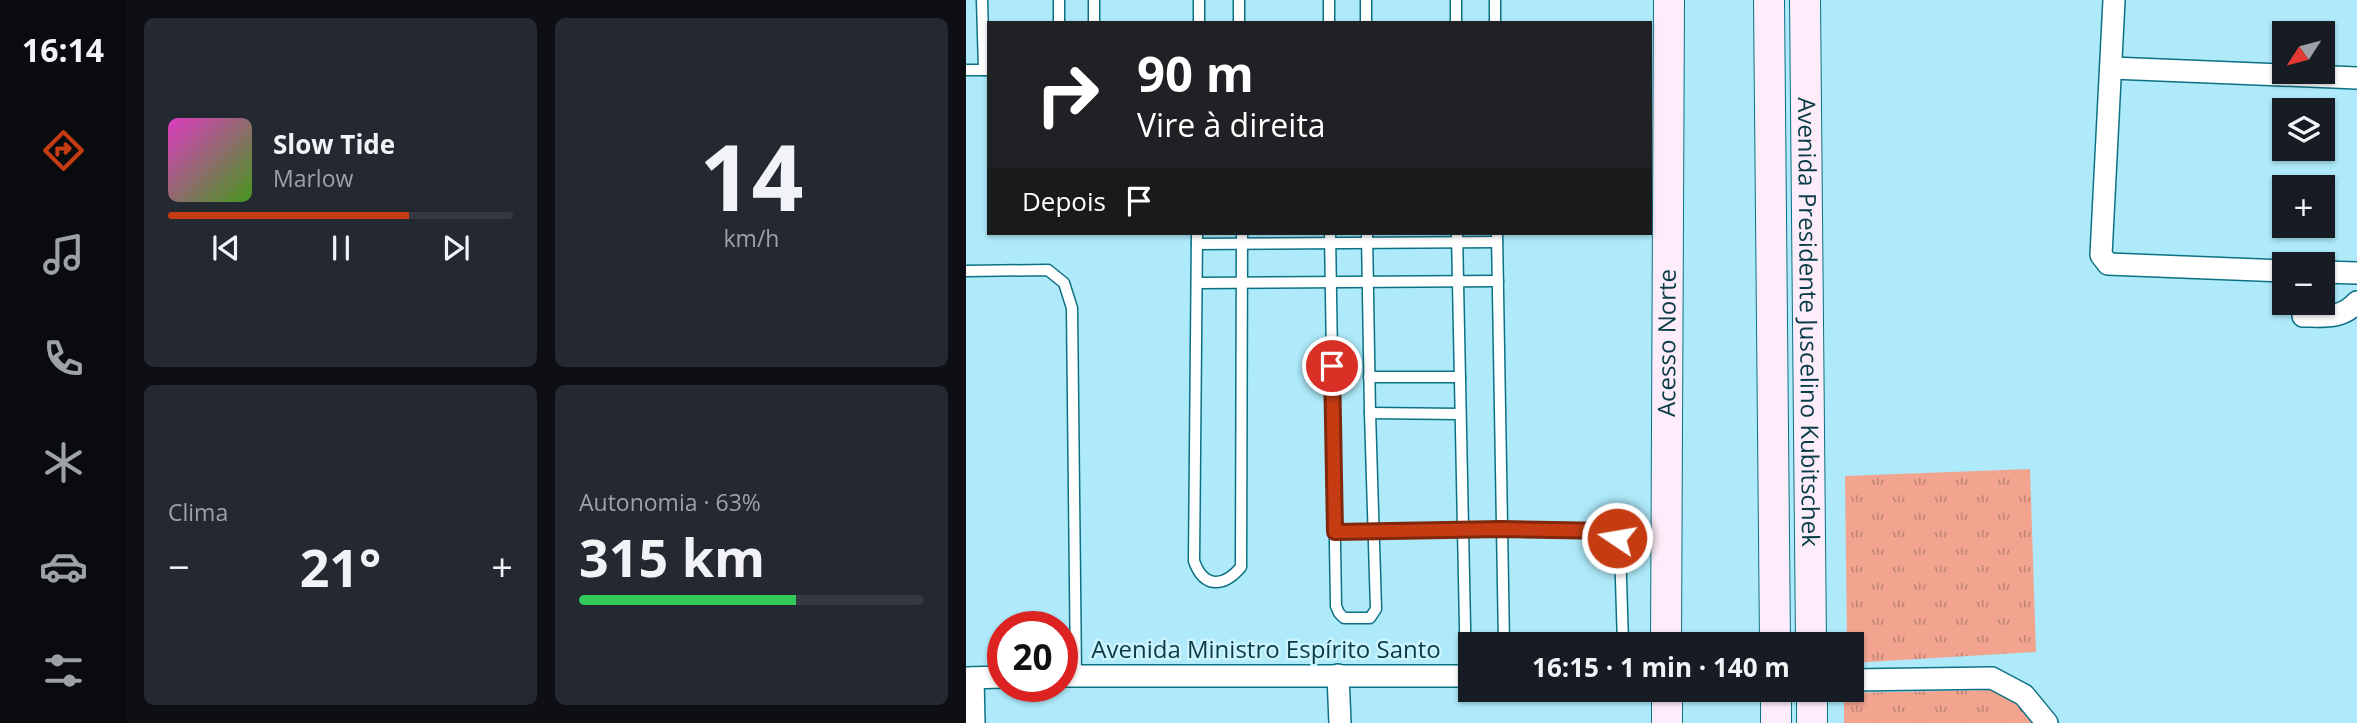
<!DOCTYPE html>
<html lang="pt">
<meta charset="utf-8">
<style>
body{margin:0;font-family:"Open Sans",sans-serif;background:#242831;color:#f1f3f6;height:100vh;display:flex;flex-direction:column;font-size:26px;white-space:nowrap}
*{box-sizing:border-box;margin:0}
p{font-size:23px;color:#9ea1a6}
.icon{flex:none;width:38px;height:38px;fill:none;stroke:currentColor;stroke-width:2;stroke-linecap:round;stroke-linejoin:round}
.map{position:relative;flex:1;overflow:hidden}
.details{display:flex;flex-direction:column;gap:18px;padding:18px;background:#0d0f14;width:840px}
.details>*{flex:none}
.top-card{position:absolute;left:21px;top:21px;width:665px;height:214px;border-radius:0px;box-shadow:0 2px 5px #0004;background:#202124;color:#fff;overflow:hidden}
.needle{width:46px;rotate:234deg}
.tools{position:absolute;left:1306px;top:21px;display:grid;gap:14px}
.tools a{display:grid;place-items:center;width:63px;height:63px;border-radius:0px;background:#171b24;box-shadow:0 2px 5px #0004;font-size:35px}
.speed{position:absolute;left:21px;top:611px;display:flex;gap:14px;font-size:35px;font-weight:700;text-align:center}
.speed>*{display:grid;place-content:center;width:91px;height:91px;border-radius:50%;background:#171b24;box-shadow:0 2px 5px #0004;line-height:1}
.speed .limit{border:10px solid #d22;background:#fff;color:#111}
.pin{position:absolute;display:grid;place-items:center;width:60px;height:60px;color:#fff;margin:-30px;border:4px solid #fff;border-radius:50%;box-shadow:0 2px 7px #0007}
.me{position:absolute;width:77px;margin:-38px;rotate:282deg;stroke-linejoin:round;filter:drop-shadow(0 0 5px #0008)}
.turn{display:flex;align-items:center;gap:24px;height:147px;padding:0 35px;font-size:32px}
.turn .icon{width:91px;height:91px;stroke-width:2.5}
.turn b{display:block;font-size:49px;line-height:60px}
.then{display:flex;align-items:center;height:66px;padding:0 35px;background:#0003;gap:14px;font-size:26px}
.big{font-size:52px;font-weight:700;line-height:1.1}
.details .tile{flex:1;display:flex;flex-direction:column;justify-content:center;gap:10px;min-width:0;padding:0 24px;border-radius:10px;background:#242831}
.details .dial{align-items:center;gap:0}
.dial b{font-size:91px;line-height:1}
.song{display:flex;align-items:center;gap:21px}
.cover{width:84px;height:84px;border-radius:10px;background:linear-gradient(135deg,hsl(310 70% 55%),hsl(100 70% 35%))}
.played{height:7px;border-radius:4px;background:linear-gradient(90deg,#c53c13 70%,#363941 70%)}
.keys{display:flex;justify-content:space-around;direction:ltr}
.heat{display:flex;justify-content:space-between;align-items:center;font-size:38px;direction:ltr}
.charge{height:10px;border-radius:5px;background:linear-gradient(90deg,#34c759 63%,#363941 0)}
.details .tiles{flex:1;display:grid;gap:18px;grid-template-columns:repeat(2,1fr)}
.trip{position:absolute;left:492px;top:632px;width:406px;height:70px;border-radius:0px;background:#171b24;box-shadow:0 2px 5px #0004;font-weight:700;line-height:70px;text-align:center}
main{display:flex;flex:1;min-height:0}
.tab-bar{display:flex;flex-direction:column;width:126px;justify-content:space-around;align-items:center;background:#090b0e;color:#9ea1a6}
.tab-bar .icon{width:49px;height:49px}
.tab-bar .on{color:#c53c13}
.tab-bar b{font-size:32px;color:#f1f3f6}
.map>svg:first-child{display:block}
.park{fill:url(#park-tufts)}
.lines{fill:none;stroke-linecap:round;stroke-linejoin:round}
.service-casing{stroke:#0c7184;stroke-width:13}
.minor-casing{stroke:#0c7184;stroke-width:24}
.secondary-casing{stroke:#0c7184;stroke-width:32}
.service{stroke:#fff;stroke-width:10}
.minor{stroke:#fff;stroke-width:21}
.secondary{stroke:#fdecf9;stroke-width:30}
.route-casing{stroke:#80270c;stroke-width:18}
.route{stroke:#c53c13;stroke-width:12}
.labels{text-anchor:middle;stroke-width:5;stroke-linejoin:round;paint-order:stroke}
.street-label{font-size:24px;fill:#083c46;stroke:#ccf4fe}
</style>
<main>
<nav class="tab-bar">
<b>16:14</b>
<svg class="icon on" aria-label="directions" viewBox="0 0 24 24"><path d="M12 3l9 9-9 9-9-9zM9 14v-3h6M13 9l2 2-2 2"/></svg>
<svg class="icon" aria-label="music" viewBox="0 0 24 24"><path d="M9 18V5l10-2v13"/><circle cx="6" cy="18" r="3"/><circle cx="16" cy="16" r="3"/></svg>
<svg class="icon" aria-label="phone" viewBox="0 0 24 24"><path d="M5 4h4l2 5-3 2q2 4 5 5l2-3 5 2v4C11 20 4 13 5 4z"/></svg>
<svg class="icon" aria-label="climate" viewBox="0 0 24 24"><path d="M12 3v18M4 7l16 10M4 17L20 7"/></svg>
<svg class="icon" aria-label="car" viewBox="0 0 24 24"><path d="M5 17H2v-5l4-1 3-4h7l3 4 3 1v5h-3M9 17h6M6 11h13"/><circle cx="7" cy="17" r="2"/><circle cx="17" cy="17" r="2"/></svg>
<svg class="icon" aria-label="filters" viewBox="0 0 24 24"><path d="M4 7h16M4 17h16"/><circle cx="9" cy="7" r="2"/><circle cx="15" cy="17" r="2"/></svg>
</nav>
<section class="details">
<div class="tiles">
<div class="tile">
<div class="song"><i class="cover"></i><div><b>Slow Tide</b><p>Marlow</p></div></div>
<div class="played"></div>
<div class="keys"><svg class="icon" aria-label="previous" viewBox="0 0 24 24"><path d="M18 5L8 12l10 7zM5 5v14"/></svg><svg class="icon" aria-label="pause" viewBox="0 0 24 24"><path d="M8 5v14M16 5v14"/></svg><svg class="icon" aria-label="next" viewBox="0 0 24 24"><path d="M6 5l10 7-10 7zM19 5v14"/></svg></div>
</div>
<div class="tile dial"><b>14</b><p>km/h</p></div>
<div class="tile"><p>Clima</p>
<div class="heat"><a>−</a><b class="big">21°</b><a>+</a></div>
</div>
<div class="tile"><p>Autonomia · 63%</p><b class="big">315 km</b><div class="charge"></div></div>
</div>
</section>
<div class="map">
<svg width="1391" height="723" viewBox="0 0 1391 723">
<defs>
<pattern id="park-tufts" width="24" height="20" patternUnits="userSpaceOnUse" patternTransform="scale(1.75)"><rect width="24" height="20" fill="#f2a48f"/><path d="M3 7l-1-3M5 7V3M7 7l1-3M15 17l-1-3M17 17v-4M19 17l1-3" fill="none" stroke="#c28777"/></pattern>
</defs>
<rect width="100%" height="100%" fill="#aeeafa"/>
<g class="park">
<polygon points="1064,469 1070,652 886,663 886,644 881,644 879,476"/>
<polygon points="1026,690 1051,701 1071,723 878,723 878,693"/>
</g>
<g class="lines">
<defs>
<g id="service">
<polyline points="16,0 18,70"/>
<polyline points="93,0 93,23"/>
<polyline points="128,0 128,23"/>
<polyline points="233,0 233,23"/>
<polyline points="273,0 273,23"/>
<polyline points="363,0 363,23"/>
<polyline points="400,0 400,23"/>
<polyline points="490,0 490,23"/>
<polyline points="529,0 529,23"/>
<polyline points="0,70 23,70"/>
<path d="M231,233L228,561C238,589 258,587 275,567L276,233"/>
<polyline points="364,233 370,606 373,613 378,618 404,618 410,609 404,413 401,233"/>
<polyline points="491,233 500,676"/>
<polyline points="531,233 538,644"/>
<polyline points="231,244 531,242"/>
<polyline points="0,271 82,270 98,283 106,308 110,676"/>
<polyline points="231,283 532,281"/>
<polyline points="403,377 494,377"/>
<polyline points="404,413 494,414"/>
<polyline points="369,532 536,529 644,531 651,538 654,547 657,644"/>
</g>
<g id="minor">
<polyline points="1148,0 1135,255 1142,264 1318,271"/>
<polyline points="1146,68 1391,78"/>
<polyline points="1356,272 1391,273"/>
<path d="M1337,316C1359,316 1376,319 1391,302"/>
<polyline points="372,675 374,723"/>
<polyline points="96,676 504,676"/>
<polyline points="0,678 37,677"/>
<polyline points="7,678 8,723"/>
<polyline points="886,680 1026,678 1058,695 1081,723"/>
</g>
<g id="secondary">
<polyline points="803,0 809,644"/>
<path id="s1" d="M839,0L845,644"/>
<path id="s2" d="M700,644L703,0"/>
<polyline points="701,690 701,723"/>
<polyline points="810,690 810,723"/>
<polyline points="846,690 846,723"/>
</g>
</defs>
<use href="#service" class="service-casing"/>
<use href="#minor" class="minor-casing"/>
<use href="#secondary" class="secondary-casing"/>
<use href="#service" class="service"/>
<use href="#minor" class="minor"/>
<use href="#secondary" class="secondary"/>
</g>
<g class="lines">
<defs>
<polyline id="route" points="366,366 369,532 536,529 644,531 651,538"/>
</defs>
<use href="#route" class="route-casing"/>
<use href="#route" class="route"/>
</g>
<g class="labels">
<g class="street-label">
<text dy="8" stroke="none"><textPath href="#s1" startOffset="322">Avenida Presidente Juscelino Kubitschek</textPath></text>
<text dy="8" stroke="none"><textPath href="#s2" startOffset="301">Acesso Norte</textPath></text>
<text x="300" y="658">Avenida Ministro Espírito Santo</text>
</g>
</g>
</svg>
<div class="tools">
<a><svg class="needle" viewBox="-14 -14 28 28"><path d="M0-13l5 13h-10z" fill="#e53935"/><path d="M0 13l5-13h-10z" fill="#9ea1a6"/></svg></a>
<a><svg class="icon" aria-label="layers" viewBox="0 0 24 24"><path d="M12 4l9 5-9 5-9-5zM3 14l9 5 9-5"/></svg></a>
<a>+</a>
<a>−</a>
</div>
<div class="speed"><div class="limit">20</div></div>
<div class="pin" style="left:366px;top:366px;background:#d93025"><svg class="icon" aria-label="arrive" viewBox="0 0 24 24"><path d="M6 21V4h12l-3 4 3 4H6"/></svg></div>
<svg class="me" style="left:651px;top:538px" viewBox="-20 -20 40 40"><circle r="17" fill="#c53c13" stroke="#fff" stroke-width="3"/><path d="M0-11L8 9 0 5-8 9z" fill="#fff"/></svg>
<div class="trip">16:15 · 1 min · 140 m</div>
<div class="top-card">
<div class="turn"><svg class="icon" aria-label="right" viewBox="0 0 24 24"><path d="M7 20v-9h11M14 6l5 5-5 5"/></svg><div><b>90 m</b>Vire à direita</div></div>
<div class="then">Depois<svg class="icon" aria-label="arrive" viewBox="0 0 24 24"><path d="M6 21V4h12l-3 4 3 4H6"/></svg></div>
</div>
</div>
</main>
